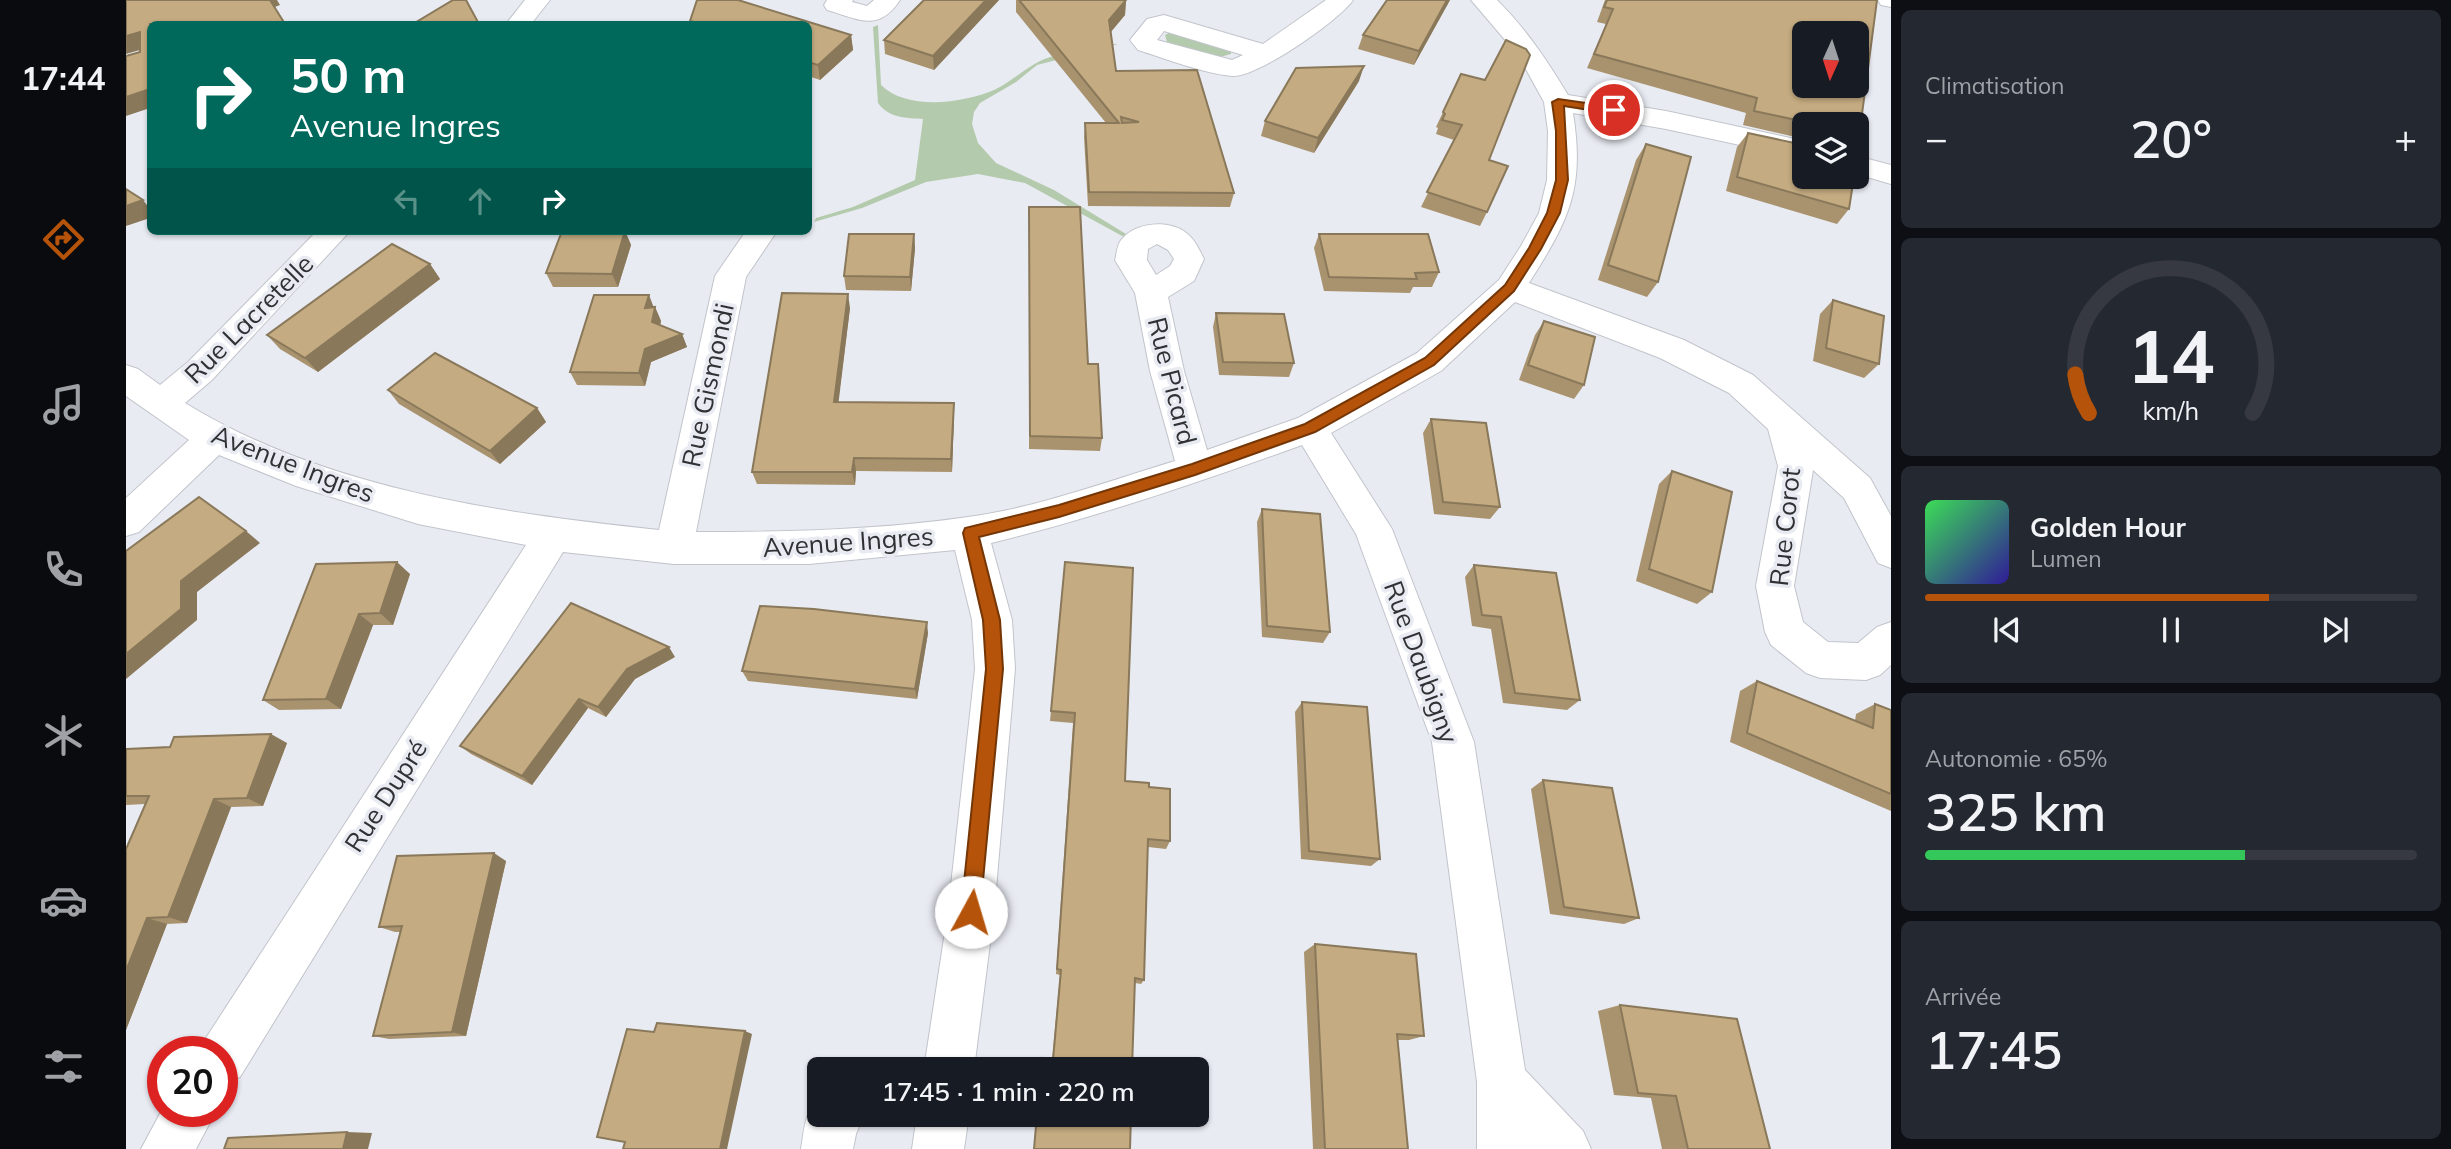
<!DOCTYPE html>
<html lang="fr">
<meta charset="utf-8">
<style>
body{margin:0;font-family:Mulish,sans-serif;background:#242831;color:#f1f3f6;height:100vh;display:flex;flex-direction:column;font-size:26px;white-space:nowrap}
*{box-sizing:border-box;margin:0}
p{font-size:23px;color:#9ea1a6}
.icon{flex:none;width:38px;height:38px;fill:none;stroke:currentColor;stroke-width:2;stroke-linecap:round;stroke-linejoin:round}
.map{position:relative;flex:1;overflow:hidden}
.side{display:flex;flex-direction:column;gap:10px;padding:10px;background:#0d0f14;width:560px}
.side>*{flex:none}
.hud{position:absolute;left:21px;top:21px;width:665px;height:214px;border-radius:10px;box-shadow:0 2px 5px #0004;background:#00695c;color:#fff;overflow:hidden}
.needle{width:46px;rotate:183deg}
.controls{position:absolute;left:1666px;top:21px;display:grid;gap:14px}
.controls a{display:grid;place-items:center;width:77px;height:77px;border-radius:10px;background:#171b24;box-shadow:0 2px 5px #0004;font-size:35px}
.speed{position:absolute;left:21px;top:1036px;display:flex;gap:14px;font-size:35px;font-weight:700;text-align:center}
.speed>*{display:grid;place-content:center;width:91px;height:91px;border-radius:50%;background:#171b24;box-shadow:0 2px 5px #0004;line-height:1}
.speed .limit{border:10px solid #d22;background:#fff;color:#111}
.pin{position:absolute;display:grid;place-items:center;width:60px;height:60px;color:#fff;margin:-30px;border:4px solid #fff;border-radius:50%;box-shadow:0 2px 7px #0007}
.me{position:absolute;width:77px;margin:-38px;rotate:6deg;stroke-linejoin:round;filter:drop-shadow(0 0 5px #0008)}
.turn{display:flex;align-items:center;gap:24px;height:147px;padding:0 28px;font-size:32px}
.turn .icon{width:91px;height:91px;stroke-width:2.5}
.turn b{display:block;font-size:49px;line-height:60px}
.lanes{display:flex;align-items:center;height:66px;padding:0 28px;background:#0003;justify-content:center;gap:35px;direction:ltr}
.lanes .off{opacity:.35}
.big{font-size:52px;font-weight:600;line-height:1.1}
.side .card{flex:1;display:flex;flex-direction:column;justify-content:center;gap:10px;min-width:0;padding:0 24px;border-radius:10px;background:#242831}
.side .dial{align-items:center;gap:0}
.dial svg{height:182px;overflow:visible;fill:none;stroke:#363941;stroke-width:7;stroke-linecap:round;text-anchor:middle}
.dial text{fill:#f1f3f6;stroke:none}
.song{display:flex;align-items:center;gap:21px}
.cover{width:84px;height:84px;border-radius:10px;background:linear-gradient(135deg,hsl(130 70% 55%),hsl(250 70% 35%))}
.played{height:7px;border-radius:4px;background:linear-gradient(90deg,#b45309 70%,#363941 70%)}
.keys{display:flex;justify-content:space-around;direction:ltr}
.heat{display:flex;justify-content:space-between;align-items:center;font-size:38px;direction:ltr}
.charge{height:10px;border-radius:5px;background:linear-gradient(90deg,#34c759 65%,#363941 0)}
.trip{position:absolute;left:681px;top:1057px;width:402px;height:70px;border-radius:10px;background:#171b24;box-shadow:0 2px 5px #0004;font-weight:600;line-height:70px;text-align:center}
main{display:flex;flex:1;min-height:0}
.tabs{display:flex;flex-direction:column;width:126px;justify-content:space-around;align-items:center;background:#090b0e;color:#9ea1a6}
.tabs .icon{width:49px;height:49px}
.tabs .on{color:#b45309}
.tabs b{font-size:32px;color:#f1f3f6}
.map>svg:first-child{display:block}
.green{fill:#b4caac}
.lines{fill:none;stroke-linecap:round;stroke-linejoin:round}
.minor-casing{stroke:#c1c4cb;stroke-width:2}
.minor{fill:#fff;fill-rule:evenodd}
.wall{fill:#a9936f}
.shaded-wall{fill:#89785a}
.building{fill:#c4ab81;stroke:#89785a;stroke-width:2;fill-rule:evenodd}
.route{fill:#b45309;stroke:#753606;stroke-width:2}
.labels{text-anchor:middle;stroke-width:7;stroke-linejoin:round;paint-order:stroke}
.street-label{font-size:26px;fill:#303134;stroke:#e9ebf3}
</style>
<main>
<nav class="tabs">
<b>17:44</b>
<svg class="icon on" aria-label="directions" viewBox="0 0 24 24"><path d="M12 3l9 9-9 9-9-9zM9 14v-3h6M13 9l2 2-2 2"/></svg>
<svg class="icon" aria-label="music" viewBox="0 0 24 24"><path d="M9 18V5l10-2v13"/><circle cx="6" cy="18" r="3"/><circle cx="16" cy="16" r="3"/></svg>
<svg class="icon" aria-label="phone" viewBox="0 0 24 24"><path d="M5 4h4l2 5-3 2q2 4 5 5l2-3 5 2v4C11 20 4 13 5 4z"/></svg>
<svg class="icon" aria-label="climate" viewBox="0 0 24 24"><path d="M12 3v18M4 7l16 10M4 17L20 7"/></svg>
<svg class="icon" aria-label="car" viewBox="0 0 24 24"><path d="M5 17H2v-5l4-1 3-4h7l3 4 3 1v5h-3M9 17h6M6 11h13"/><circle cx="7" cy="17" r="2"/><circle cx="17" cy="17" r="2"/></svg>
<svg class="icon" aria-label="filters" viewBox="0 0 24 24"><path d="M4 7h16M4 17h16"/><circle cx="9" cy="7" r="2"/><circle cx="15" cy="17" r="2"/></svg>
</nav>
<div class="map">
<svg width="1765" height="1149" viewBox="0 0 1765 1149">
<rect width="100%" height="100%" fill="#e9ebf3"/>
<g class="green">
<path d="M752,25L755,85C781,111 838,103 868,90C885,82 898,69 914,61C931,53 973,44 992,44L911,65L890,82L854,103L848,112L846,124L852,143L870,163L928,190L1000,234L998,237L899,183L852,174L800,182L736,208L688,222L690,218L727,207L789,180L797,119C780,118 763,118 752,103L747,27Z"/>
<polygon points="1045,32 1105,51 1105,54 1094,57 1041,42 1039,35"/>
</g>
<g class="lines">
<defs>
<g id="minor">
<polygon points="399,0 424,0 405,24 380,24"/>
<path d="M701,0H727L726,2L741,6L748,0H774C752,33 733,19 701,10L698,5Z"/>
<path d="M1200,0H1227C1214,20 1129,79 1106,76C1076,73 1041,59 1012,50L1004,40L1021,19L1038,15L1137,44ZM1038,31L1117,55L1106,60L1031,40Z"/>
<path d="M1345,0H1371C1400,29 1421,60 1442,95L1540,111L1678,141V159L1540,129L1447,113C1459,189 1443,220 1403,283L1558,340L1627,375L1744,478L1765,516V568L1752,563L1718,498L1687,470L1668,586L1677,622L1702,642L1732,643L1751,627L1765,622V665L1754,675L1740,680L1694,678L1680,673L1645,645L1639,632L1630,586L1652,466L1642,429L1603,393L1534,358L1389,302L1315,371L1205,433L1266,529L1348,742L1399,1070L1457,1131L1465,1149H1351V1082L1306,742L1230,534L1176,445C1074,482 971,517 865,543L886,620L889,669L868,912L848,1069H798L822,912L849,669L846,620L829,550L683,564H548L437,552L114,1077L96,1084V1052H74L78,1041L400,545L292,524L170,486L93,455L13,532L0,536V498L63,440L0,396V365L12,369L34,385L62,362L191,231H224L86,380L59,403C199,489 372,513 533,530L589,276L620,231H651L620,277L570,532C661,532 752,530 842,517C910,508 983,481 1049,461L1024,371L1009,293L989,260C991,253 991,244 996,239C1010,222 1042,220 1059,232C1068,238 1073,249 1078,259L1068,281L1042,297L1058,371L1081,450L1172,418L1291,353L1373,280L1395,246L1413,213L1421,180L1422,131L1418,102L1392,55ZM1031,244L1042,250L1048,259L1044,266L1030,275L1021,260L1022,249Z"/>
<polygon points="1752,0 1765,0 1765,7 1755,5"/>
<polygon points="1731,156 1765,165 1765,184 1731,174"/>
<path d="M693,1098V1115H738L730,1134L727,1149H675C678,1132 679,1109 693,1098Z"/>
<polygon points="37,1108 37,1111 90,1111 70,1149 15,1149"/>
<polygon points="791,1115 843,1115 838,1149 786,1149"/>
</g>
</defs>
<use href="#minor" class="minor-casing"/>
<use href="#minor" class="minor"/>
</g>
<g class="wall">
<polygon points="571,0 612,0 725,35 727,50 694,80 682,76 682,24 565,24 564,21"/>
<polygon points="798,0 873,0 808,70 759,54 758,40"/>
<polygon points="890,0 1000,0 999,15 985,32 990,71 1108,193 1104,207 962,206 958,137 959,123 980,123 890,12"/>
<polygon points="1261,0 1324,0 1288,65 1232,49 1237,35"/>
<polygon points="1479,0 1752,0 1750,2 1731,124 1678,124 1678,139 1617,125 1620,113 1461,68 1480,24 1471,22"/>
<polygon points="1335,74 1363,160 1361,212 1354,226 1295,207 1328,140 1310,134 1312,128 1310,127"/>
<polygon points="1233,81 1188,153 1135,136 1139,121"/>
<polygon points="1622,133 1723,209 1711,224 1600,191 1611,147"/>
<polygon points="1520,144 1532,282 1521,297 1472,280 1510,160"/>
<polygon points="903,207 962,364 976,438 974,451 903,449"/>
<polygon points="499,231 505,245 492,287 427,287 420,273"/>
<polygon points="788,234 789,248 785,291 720,290 718,276"/>
<polygon points="1193,234 1313,272 1306,287 1287,287 1284,293 1198,291 1188,248"/>
<polygon points="304,264 314,279 192,372 154,349 141,335"/>
<polygon points="1707,300 1753,364 1738,378 1687,361 1694,314"/>
<polygon points="528,307 529,307 535,321 534,325 556,334 561,347 525,362 519,386 451,385 444,372"/>
<polygon points="724,308 712,402 828,416 826,472 730,471 729,485 631,484 626,472"/>
<polygon points="1090,313 1168,363 1163,377 1093,375 1087,327"/>
<polygon points="1418,321 1458,385 1448,399 1393,380 1409,335"/>
<polygon points="262,390 411,408 420,422 374,464 273,404"/>
<polygon points="1305,419 1374,507 1364,519 1308,514 1297,433"/>
<polygon points="1546,471 1586,592 1571,604 1510,581 1533,484"/>
<polygon points="1136,509 1204,632 1197,643 1136,637 1131,522"/>
<polygon points="939,562 999,781 1023,787 1044,841 1040,849 1022,847 1018,980 1015,984 1009,983 1006,1069 914,1069 916,1058 926,1060 934,975 930,974 947,723 924,721"/>
<polygon points="190,564 284,574 267,625 247,625 215,709 153,710 137,700"/>
<polygon points="1348,565 1454,700 1441,710 1377,703 1365,629 1346,626 1339,577"/>
<polygon points="802,633 791,699 622,681 616,671"/>
<polygon points="549,657 509,679 480,717 462,708 406,785 345,754 334,746"/>
<polygon points="1631,681 1729,721 1730,714 1749,704 1765,710 1765,811 1604,742 1614,691"/>
<polygon points="1176,702 1254,859 1245,866 1175,859 1169,712"/>
<polygon points="161,743 137,806 105,807 61,923 41,924 0,1030 19,804 0,805 0,749"/>
<polygon points="1417,780 1513,918 1498,924 1424,914 1405,789"/>
<polygon points="380,861 340,1036 263,1039 247,1036 275,932 269,932 253,927"/>
<polygon points="1189,944 1298,1036 1283,1040 1272,1040 1282,1149 1187,1149 1178,952"/>
<polygon points="1494,1005 1644,1149 1536,1149 1525,1098 1488,1095 1472,1011"/>
</g>
<g class="shaded-wall">
<polygon points="144,0 151,0 154,5 149,7"/>
<polygon points="860,0 873,0 808,70 807,56"/>
<polygon points="1000,0 999,15 982,35 983,20"/>
<polygon points="1321,0 1324,0 1288,65 1293,51"/>
<polygon points="14,32 24,47 0,54 0,36"/>
<polygon points="725,35 727,50 694,80 692,65"/>
<polygon points="1238,66 1233,81 1188,153 1192,138"/>
<polygon points="24,89 24,108 0,116 0,97"/>
<polygon points="17,200 24,209 24,218 0,226 0,206"/>
<polygon points="499,231 505,245 492,287 486,274"/>
<polygon points="788,234 789,248 785,291 784,277"/>
<polygon points="304,264 314,279 192,372 179,358"/>
<polygon points="722,294 724,308 711,415 708,402"/>
<polygon points="523,295 528,308 519,308"/>
<polygon points="529,307 535,321 532,335 526,322"/>
<polygon points="556,334 561,347 525,362 519,386 513,373 519,349"/>
<polygon points="828,403 828,416 826,472 825,459"/>
<polygon points="411,408 420,422 374,464 364,451"/>
<polygon points="728,458 730,471 729,485 726,472"/>
<polygon points="120,531 134,543 71,592 71,620 0,679 0,654 55,581"/>
<polygon points="271,562 284,574 267,625 254,613"/>
<polygon points="233,614 247,625 215,709 200,699"/>
<polygon points="801,622 802,633 791,699 789,689"/>
<polygon points="543,647 549,657 509,679 480,717 472,707 501,669"/>
<polygon points="453,699 462,708 406,785 396,776"/>
<polygon points="145,734 161,743 137,806 121,798"/>
<polygon points="88,799 105,807 61,923 42,917"/>
<polygon points="368,853 380,861 340,1036 326,1032"/>
<polygon points="21,918 41,924 0,1030 0,971"/>
<polygon points="619,1031 626,1034 601,1149 594,1149"/>
<polygon points="221,1132 246,1133 242,1149 217,1149"/>
</g>
<g class="building">
<polygon points="0,0 144,0 159,24 24,24 24,89 0,97 0,56 14,52 14,32 0,36"/>
<polygon points="327,0 340,0 353,24 287,24"/>
<polygon points="571,0 612,0 725,35 692,65 682,62 682,24 576,24 564,21"/>
<polygon points="798,0 860,0 807,56 758,40"/>
<path d="M893,0H1000L983,20L990,71L1071,70L1108,193L963,192L959,123H993ZM995,117L1013,122L996,123Z"/>
<polygon points="1261,0 1321,0 1293,51 1237,35"/>
<path d="M1481,0H1751L1731,152V124H1689L1628,111L1631,98L1468,54L1487,9L1478,7ZM1678,33H1731V86H1678Z"/>
<polygon points="1380,40 1400,49 1404,55 1363,160 1382,166 1361,212 1301,192 1336,125 1316,120 1319,114 1317,112 1335,74 1359,80"/>
<polygon points="1238,66 1192,138 1139,121 1170,68"/>
<polygon points="1622,133 1678,145 1678,177 1728,177 1723,209 1611,177"/>
<polygon points="1520,144 1565,157 1532,282 1482,265"/>
<polygon points="0,189 17,200 0,206"/>
<polygon points="903,207 954,207 962,364 972,364 976,438 904,436"/>
<polygon points="436,231 499,231 486,274 420,273"/>
<polygon points="723,234 788,234 784,277 718,276"/>
<polygon points="1193,234 1302,234 1313,272 1289,273 1291,279 1203,277"/>
<polygon points="266,244 304,264 179,358 141,335"/>
<polygon points="656,293 722,294 708,402 828,403 825,459 728,458 726,472 626,472"/>
<polygon points="468,295 523,295 519,308 529,307 526,322 556,334 519,349 513,373 444,372"/>
<polygon points="1707,300 1758,316 1753,364 1700,348"/>
<polygon points="1090,313 1158,314 1168,363 1097,362"/>
<polygon points="1418,321 1469,337 1458,385 1402,365"/>
<polygon points="309,353 411,408 364,451 262,390"/>
<polygon points="1305,419 1360,423 1374,507 1317,502"/>
<polygon points="1546,471 1606,492 1586,592 1523,569"/>
<polygon points="73,497 120,531 55,581 55,609 0,654 0,551"/>
<polygon points="1136,509 1194,514 1204,632 1141,626"/>
<polygon points="271,562 254,613 233,614 200,699 137,700 190,564"/>
<polygon points="939,562 1007,568 999,781 1023,783 1023,787 1044,789 1044,841 1022,839 1018,980 1009,978 1006,1069 915,1069 916,1058 927,1060 935,970 931,969 949,713 925,711"/>
<polygon points="1348,565 1430,573 1454,700 1389,693 1375,617 1356,615"/>
<polygon points="445,603 543,647 501,669 472,707 453,699 396,776 334,746"/>
<polygon points="634,606 688,609 801,622 789,689 616,671"/>
<polygon points="1631,681 1747,728 1749,704 1765,710 1765,794 1621,733"/>
<polygon points="1176,702 1241,707 1254,859 1183,851"/>
<polygon points="145,734 121,798 88,799 42,917 21,918 0,971 0,849 23,796 0,796 0,749 44,747 48,737"/>
<polygon points="1417,780 1486,788 1513,918 1438,907"/>
<polygon points="368,853 326,1032 247,1036 276,926 253,927 271,856"/>
<polygon points="1189,944 1290,954 1298,1036 1271,1034 1282,1149 1199,1149"/>
<polygon points="1494,1005 1611,1019 1644,1149 1562,1149 1550,1096 1512,1093"/>
<polygon points="531,1023 619,1031 594,1149 497,1149 499,1142 471,1137 501,1029 528,1032"/>
<polygon points="911,1115 1005,1115 1004,1149 908,1149"/>
<polygon points="221,1132 217,1149 98,1149 102,1138"/>
</g>
<polygon class="route" points="1432,99 1488,107 1494,110 1488,114 1438,106 1442,180 1434,213 1415,249 1388,291 1308,365 1189,432 1069,475 933,517 853,537 874,620 877,669 854,912 851,919 845,922 838,919 835,912 860,669 857,620 837,533 839,528 933,505 1066,464 1179,424 1299,358 1379,285 1403,248 1421,213 1430,180 1430,131 1426,102"/>
<g class="labels">
<g class="street-label">
<text transform="translate(123 319) rotate(-45)" y="9">Rue Lacretelle</text>
<text transform="translate(1046 381) rotate(76)" y="9">Rue Picard</text>
<text transform="translate(582 385) rotate(-78)" y="9">Rue Gismondi</text>
<text transform="translate(167 464) rotate(21)" y="9">Avenue Ingres</text>
<text transform="translate(1659 527) rotate(-84)" y="9">Rue Corot</text>
<text transform="translate(722 542) rotate(-4)" y="9">Avenue Ingres</text>
<text transform="translate(1295 662) rotate(70)" y="9">Rue Daubigny</text>
<text transform="translate(260 796) rotate(-57)" y="9">Rue Dupré</text>
</g>
</g>
</svg>
<div class="controls">
<a><svg class="needle" viewBox="-14 -14 28 28"><path d="M0-13l5 13h-10z" fill="#e53935"/><path d="M0 13l5-13h-10z" fill="#9ea1a6"/></svg></a>
<a><svg class="icon" aria-label="layers" viewBox="0 0 24 24"><path d="M12 4l9 5-9 5-9-5zM3 14l9 5 9-5"/></svg></a>
</div>
<div class="speed"><div class="limit">20</div></div>
<div class="pin" style="left:1488px;top:110px;background:#d93025"><svg class="icon" aria-label="arrive" viewBox="0 0 24 24"><path d="M6 21V4h12l-3 4 3 4H6"/></svg></div>
<svg class="me" style="left:845px;top:912px" viewBox="-20 -20 40 40"><circle r="19" fill="#fff"/><path d="M0-13L10 11 0 6-10 11z" fill="#b45309"/></svg>
<div class="trip">17:45 · 1 min · 220 m</div>
<div class="hud">
<div class="turn"><svg class="icon" aria-label="right" viewBox="0 0 24 24"><path d="M7 20v-9h11M14 6l5 5-5 5"/></svg><div><b>50 m</b>Avenue Ingres</div></div>
<div class="lanes"><svg class="icon off" aria-label="left" viewBox="0 0 24 24"><path d="M17 20v-9H6M10 6l-5 5 5 5"/></svg><svg class="icon off" aria-label="ahead" viewBox="0 0 24 24"><path d="M12 20V5M6 11l6-6 6 6"/></svg><svg class="icon" aria-label="right" viewBox="0 0 24 24"><path d="M7 20v-9h11M14 6l5 5-5 5"/></svg></div>
</div>
</div>
<section class="side">
<div class="card"><p>Climatisation</p>
<div class="heat"><a>−</a><b class="big">20°</b><a>+</a></div>
</div>
<div class="card dial"><svg viewBox="0 0 100 80">
<path d="M14 69A42 42 0 1 1 86 69"/>
<path d="M14 69A42 42 0 0 1 8 52" stroke="#b45309"/>
<text x="50" y="56" font-size="32" font-weight="700">14</text>
<text x="50" y="72" font-size="11">km/h</text>
</svg></div>
<div class="card">
<div class="song"><i class="cover"></i><div><b>Golden Hour</b><p>Lumen</p></div></div>
<div class="played"></div>
<div class="keys"><svg class="icon" aria-label="previous" viewBox="0 0 24 24"><path d="M18 5L8 12l10 7zM5 5v14"/></svg><svg class="icon" aria-label="pause" viewBox="0 0 24 24"><path d="M8 5v14M16 5v14"/></svg><svg class="icon" aria-label="next" viewBox="0 0 24 24"><path d="M6 5l10 7-10 7zM19 5v14"/></svg></div>
</div>
<div class="card"><p>Autonomie · 65%</p><b class="big">325 km</b><div class="charge"></div></div>
<div class="card"><p>Arrivée</p><b class="big">17:45</b></div>
</section>
</main>
